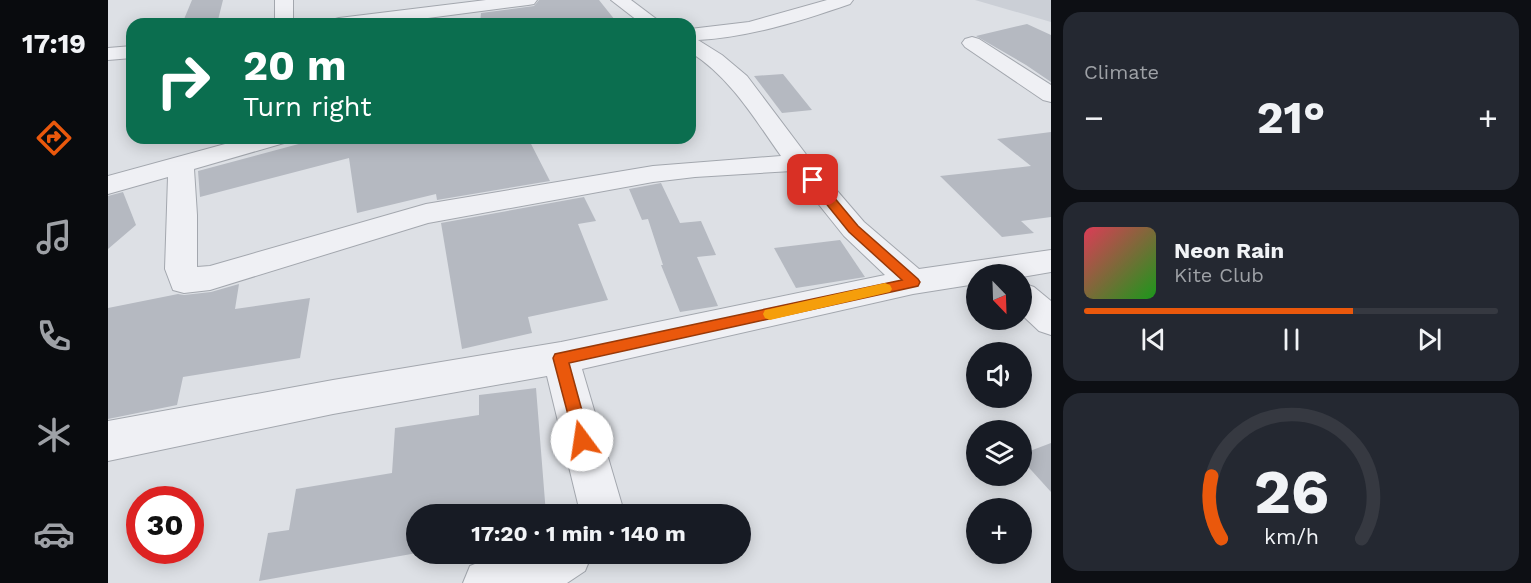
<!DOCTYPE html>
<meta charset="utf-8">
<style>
body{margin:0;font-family:"Work Sans",sans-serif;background:#242831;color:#f1f3f6;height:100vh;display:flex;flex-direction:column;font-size:22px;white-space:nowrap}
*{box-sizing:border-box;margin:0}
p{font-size:20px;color:#9ea1a6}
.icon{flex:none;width:33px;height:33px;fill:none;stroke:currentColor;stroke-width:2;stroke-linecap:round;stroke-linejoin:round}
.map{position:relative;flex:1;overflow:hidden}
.side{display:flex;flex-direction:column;gap:12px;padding:12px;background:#0d0f14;width:480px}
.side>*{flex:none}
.top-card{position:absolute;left:18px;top:18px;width:570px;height:126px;border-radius:18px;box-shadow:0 3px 15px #0003;background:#0b6e4f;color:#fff;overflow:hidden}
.needle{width:39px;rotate:157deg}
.controls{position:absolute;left:858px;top:264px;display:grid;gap:12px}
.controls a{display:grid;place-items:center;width:66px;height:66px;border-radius:50%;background:#171b24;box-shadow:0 3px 15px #0003;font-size:30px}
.speed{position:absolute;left:18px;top:486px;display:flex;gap:12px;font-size:30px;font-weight:700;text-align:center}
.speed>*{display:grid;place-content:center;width:78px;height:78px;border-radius:50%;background:#171b24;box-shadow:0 3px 15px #0003;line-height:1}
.speed .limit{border:9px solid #d22;background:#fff;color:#111}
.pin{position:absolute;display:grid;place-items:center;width:51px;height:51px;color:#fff;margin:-26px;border-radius:12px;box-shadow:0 3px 9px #0006}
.me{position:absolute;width:66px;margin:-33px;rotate:346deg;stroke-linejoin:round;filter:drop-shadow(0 0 4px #0008)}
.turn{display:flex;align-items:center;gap:21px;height:126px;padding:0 18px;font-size:27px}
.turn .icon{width:78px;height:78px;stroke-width:2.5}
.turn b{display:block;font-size:42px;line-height:51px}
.big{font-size:45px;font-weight:700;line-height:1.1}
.side .widget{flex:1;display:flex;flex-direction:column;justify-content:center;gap:9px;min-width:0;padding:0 21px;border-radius:18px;background:#242831}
.side .dial{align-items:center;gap:0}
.dial svg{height:156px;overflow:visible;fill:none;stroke:#363941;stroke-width:7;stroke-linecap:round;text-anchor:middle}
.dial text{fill:#f1f3f6;stroke:none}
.song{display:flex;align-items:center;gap:18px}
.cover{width:72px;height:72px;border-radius:9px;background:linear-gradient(135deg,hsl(350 70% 55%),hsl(120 70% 35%))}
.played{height:6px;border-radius:3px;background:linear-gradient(90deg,#ea580c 65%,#363941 65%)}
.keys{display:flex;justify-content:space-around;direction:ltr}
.heat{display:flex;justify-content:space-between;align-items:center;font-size:33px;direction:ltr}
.trip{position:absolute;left:298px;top:504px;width:345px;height:60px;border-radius:30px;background:#171b24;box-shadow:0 3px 15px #0003;font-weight:700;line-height:60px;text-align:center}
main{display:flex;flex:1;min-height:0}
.tabs{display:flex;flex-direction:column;width:108px;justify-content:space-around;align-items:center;background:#090b0e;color:#9ea1a6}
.tabs .icon{width:42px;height:42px}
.tabs .selected{color:#ea580c}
.tabs b{font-size:27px;color:#f1f3f6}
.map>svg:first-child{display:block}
.built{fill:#cbcfd6}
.building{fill:#b5b9c1}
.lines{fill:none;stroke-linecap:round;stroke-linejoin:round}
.street-casing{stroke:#a3a7ae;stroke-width:2}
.street{fill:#eff0f4;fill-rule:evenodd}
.route{fill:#ea580c;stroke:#983908;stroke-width:1.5}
.slow{fill:#f59e0b}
</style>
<main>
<nav class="tabs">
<b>17:19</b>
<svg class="icon selected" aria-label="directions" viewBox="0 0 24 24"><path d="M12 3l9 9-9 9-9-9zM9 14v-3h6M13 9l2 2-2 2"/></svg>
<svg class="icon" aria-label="music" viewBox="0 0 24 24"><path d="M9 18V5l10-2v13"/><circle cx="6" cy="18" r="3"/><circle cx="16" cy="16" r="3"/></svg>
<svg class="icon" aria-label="phone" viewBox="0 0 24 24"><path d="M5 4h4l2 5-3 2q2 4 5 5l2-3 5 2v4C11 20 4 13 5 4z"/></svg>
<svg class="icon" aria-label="climate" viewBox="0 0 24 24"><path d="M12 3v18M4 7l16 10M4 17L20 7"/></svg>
<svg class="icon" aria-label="car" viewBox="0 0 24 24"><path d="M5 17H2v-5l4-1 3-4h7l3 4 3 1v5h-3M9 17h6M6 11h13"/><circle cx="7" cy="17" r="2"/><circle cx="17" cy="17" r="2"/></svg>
</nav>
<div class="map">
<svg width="943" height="583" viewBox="0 0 943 583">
<rect width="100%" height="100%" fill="#dde0e5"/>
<polygon class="built" points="867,0 943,0 943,22"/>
<g class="building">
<polygon points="84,0 115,0 109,24 74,24"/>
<polygon points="431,0 491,0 507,20 478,24 372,24 373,13 426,6"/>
<polygon points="919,24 943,35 943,82 918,65 868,36"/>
<polygon points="675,74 704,110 674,113 646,76"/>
<polygon points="943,132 943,217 913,221 926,233 894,237 832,176 923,166 889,139"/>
<polygon points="213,138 420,138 442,181 329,200 328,194 249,213 241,158 92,197 90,171"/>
<polygon points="553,183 572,223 593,221 608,255 589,257 610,306 572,312 553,265 555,265 540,219 534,220 521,189"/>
<polygon points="15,192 28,225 0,249 0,196"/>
<polygon points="476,197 488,221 470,224 500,300 420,317 424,333 354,349 333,223"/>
<polygon points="732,240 757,277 688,288 666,248"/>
<polygon points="131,284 127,309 202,298 192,358 75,377 69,405 0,419 0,308 70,294 76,295 103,292"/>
<polygon points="428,388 438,514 309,514 309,553 151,581 160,533 181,530 188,489 284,473 287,428 371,415 371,395"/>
<polygon points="943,443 943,492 914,460 914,454"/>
</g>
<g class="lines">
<defs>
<g id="street">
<rect x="167" y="0" width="18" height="24"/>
<polygon points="378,0 429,0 426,4 420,5 274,24 222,24 224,20 231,18"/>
<polygon points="503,0 523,0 555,24 534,24"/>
<path d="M719,0H745L742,4C693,21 642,37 590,40L614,55L639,76L700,157L756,222L811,269L943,250V272L914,277V274H868V284L805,294L474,369L514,505L510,514H466L470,504L439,376L225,414L0,461V421L225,380L453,342L777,275L736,236L684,171L587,177L545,182L320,223L102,290L76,293L65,290L57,269L60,177L0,194V176L139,138H179L176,143L86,169L89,215V267L102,266L318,204L545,166L673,156C646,118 623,78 582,52V29L641,22Z"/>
<polygon points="864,37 871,39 943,85 943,102 935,100 857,47 854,43 857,39"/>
<polygon points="24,46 24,58 0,60 0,48"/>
<polygon points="914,283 926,287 943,301 943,335 931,331 914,315"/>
<polygon points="405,554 484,554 477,571 459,583 355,583 362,566 379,559"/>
</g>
</defs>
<use href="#street" class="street-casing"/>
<use href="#street" class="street"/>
</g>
<polygon class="route" points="705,176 709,177 750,226 810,279 812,282 810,286 461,363 482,440 480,445 474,448 468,445 445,358 447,354 794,280 741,232 699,180"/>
<polygon class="slow" points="777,283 782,285 784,289 782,292 662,320 657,318 655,314 657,310 662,309"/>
</svg>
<div class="controls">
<a><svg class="needle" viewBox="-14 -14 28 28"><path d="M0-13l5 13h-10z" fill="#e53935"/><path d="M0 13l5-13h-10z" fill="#9ea1a6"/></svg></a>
<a><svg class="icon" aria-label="sound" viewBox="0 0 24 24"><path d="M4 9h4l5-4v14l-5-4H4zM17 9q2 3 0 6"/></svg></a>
<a><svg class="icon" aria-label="layers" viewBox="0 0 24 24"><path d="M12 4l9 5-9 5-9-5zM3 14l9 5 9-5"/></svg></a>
<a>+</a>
</div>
<div class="speed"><div class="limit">30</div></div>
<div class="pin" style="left:705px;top:180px;background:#d93025"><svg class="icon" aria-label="arrive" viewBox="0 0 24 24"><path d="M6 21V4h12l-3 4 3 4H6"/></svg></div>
<svg class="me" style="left:474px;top:440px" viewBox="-20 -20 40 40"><circle r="19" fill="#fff"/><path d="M0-13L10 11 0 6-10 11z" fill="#ea580c"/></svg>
<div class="trip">17:20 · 1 min · 140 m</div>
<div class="top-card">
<div class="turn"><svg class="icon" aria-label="right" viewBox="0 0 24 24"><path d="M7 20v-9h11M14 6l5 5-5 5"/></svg><div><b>20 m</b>Turn right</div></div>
</div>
</div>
<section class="side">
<div class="widget"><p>Climate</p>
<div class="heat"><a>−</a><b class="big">21°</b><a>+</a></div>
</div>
<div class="widget">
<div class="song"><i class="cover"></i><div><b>Neon Rain</b><p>Kite Club</p></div></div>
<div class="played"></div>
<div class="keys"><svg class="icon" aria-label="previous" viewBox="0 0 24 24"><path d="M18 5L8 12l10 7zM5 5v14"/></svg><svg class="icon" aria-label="pause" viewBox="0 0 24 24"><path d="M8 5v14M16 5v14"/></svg><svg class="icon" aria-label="next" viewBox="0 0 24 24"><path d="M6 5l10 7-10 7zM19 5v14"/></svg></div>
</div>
<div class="widget dial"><svg viewBox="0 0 100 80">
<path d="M14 69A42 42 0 1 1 86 69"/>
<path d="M14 69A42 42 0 0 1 9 37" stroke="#ea580c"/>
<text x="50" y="56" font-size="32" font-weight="700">26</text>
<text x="50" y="72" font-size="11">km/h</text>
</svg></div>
</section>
</main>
